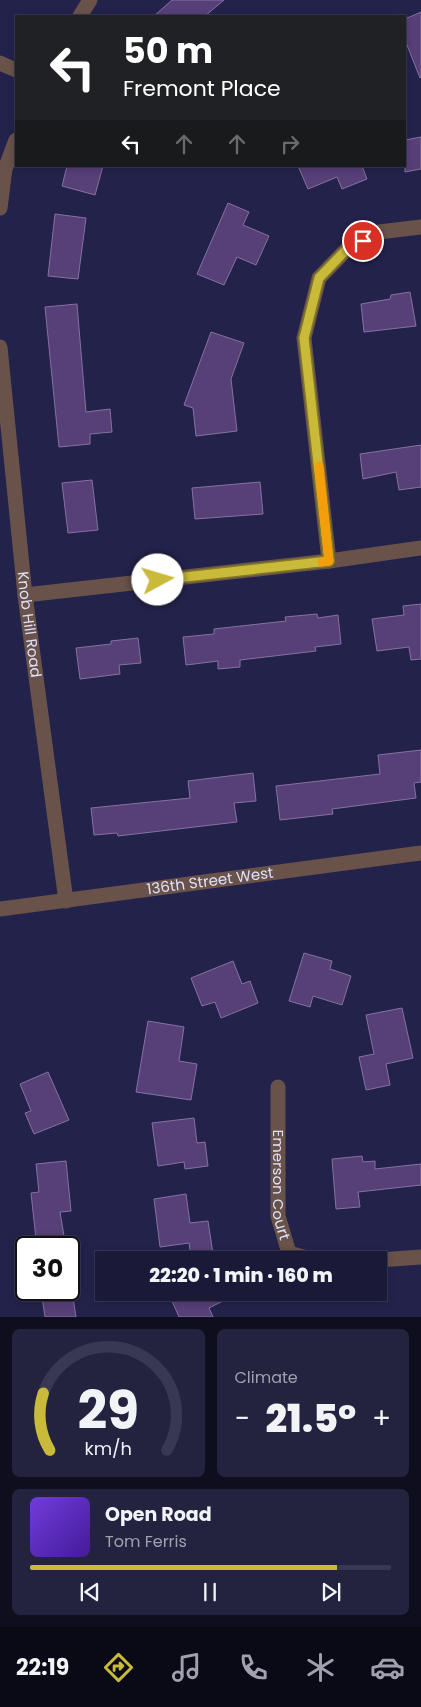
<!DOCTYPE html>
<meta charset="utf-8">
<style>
body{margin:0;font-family:Poppins,sans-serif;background:#232340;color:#f1f3f6;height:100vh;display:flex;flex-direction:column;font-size:19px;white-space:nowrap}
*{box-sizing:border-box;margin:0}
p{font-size:16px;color:#9fa1ae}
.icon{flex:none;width:28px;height:28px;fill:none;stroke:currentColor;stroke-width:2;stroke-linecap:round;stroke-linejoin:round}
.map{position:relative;height:1317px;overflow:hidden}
.details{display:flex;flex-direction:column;gap:12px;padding:12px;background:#0e0e1f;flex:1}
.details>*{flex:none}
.top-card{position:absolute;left:15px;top:15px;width:391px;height:152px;border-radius:0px;box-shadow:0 2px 8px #0003,0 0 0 1px #383853;background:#202124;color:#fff;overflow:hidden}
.speed{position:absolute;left:15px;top:1236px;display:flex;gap:10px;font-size:25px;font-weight:700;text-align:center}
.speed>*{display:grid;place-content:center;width:65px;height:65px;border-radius:50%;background:#1a1a38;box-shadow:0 2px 8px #0003,0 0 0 1px #383853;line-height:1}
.speed .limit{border:2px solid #111;border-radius:8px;background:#fff;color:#111}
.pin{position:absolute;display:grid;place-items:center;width:42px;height:42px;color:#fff;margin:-21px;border:2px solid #fff;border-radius:50%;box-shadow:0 1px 5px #0007}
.me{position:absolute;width:55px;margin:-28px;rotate:84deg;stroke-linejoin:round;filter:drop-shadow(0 0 4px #0008)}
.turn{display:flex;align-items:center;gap:18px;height:105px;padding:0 25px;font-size:22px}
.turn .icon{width:65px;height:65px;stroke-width:2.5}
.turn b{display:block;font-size:35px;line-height:42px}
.lanes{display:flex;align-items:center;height:48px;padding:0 25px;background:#0003;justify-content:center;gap:25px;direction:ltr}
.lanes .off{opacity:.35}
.big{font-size:38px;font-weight:800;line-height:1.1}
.details .card{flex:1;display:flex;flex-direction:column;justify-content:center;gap:8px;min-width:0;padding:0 18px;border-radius:8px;background:#232340}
.details .dial{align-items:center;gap:0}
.dial svg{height:130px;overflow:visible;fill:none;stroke:#383853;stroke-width:7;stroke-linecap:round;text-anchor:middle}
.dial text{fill:#f1f3f6;stroke:none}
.song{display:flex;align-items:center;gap:15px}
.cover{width:60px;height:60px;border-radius:8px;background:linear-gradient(135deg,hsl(260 70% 55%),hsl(260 70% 35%))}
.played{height:5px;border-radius:2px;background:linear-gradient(90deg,#caba3a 85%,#383853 85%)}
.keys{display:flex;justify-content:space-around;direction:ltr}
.heat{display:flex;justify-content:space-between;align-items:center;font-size:28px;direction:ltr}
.details .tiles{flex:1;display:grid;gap:12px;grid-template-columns:1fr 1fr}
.card:last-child{grid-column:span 2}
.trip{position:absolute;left:95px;top:1251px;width:292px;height:50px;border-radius:0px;background:#1a1a38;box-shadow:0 2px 8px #0003,0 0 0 1px #383853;font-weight:800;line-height:50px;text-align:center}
.menu{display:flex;height:80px;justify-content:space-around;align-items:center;background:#0a0a16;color:#9fa1ae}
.menu .icon{width:35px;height:35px}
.menu .active{color:#caba3a}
.menu b{font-size:22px;color:#f1f3f6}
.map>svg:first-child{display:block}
.building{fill:#573f78;stroke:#8572a1}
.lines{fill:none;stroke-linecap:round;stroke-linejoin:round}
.minor{stroke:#685249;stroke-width:15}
.tertiary{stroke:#685249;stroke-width:15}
.route-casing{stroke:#837926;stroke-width:12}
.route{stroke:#caba3a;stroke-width:9}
.slow{stroke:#f59e0b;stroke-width:9}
.labels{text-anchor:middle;stroke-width:5;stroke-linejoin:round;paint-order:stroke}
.street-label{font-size:15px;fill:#dfe1fc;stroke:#1a1740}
</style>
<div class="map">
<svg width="421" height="1317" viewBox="0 0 421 1317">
<rect width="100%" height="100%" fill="#23224b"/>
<g class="building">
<polygon points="172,0 224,0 205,16 154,16"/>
<polygon points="421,12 421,77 420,78 405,40 405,19"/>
<polygon points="421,137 421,169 405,172 405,140"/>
<polygon points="67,166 103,166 95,195 62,186"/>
<polygon points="298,166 362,166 367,179 342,189 337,177 308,189"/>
<polygon points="228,203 249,212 243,225 269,236 256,265 237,257 224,285 197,274"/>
<polygon points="55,214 86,218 78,279 48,276"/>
<polygon points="410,292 416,326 364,332 361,304 390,299 391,295"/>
<polygon points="77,304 86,412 110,409 112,432 90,434 90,444 59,447 45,307"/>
<polygon points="211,332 244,343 231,379 237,431 196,436 193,408 184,405"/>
<polygon points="421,445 421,487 399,490 396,472 363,479 360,454"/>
<polygon points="92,480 98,530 68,533 62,483"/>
<polygon points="260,482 263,514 195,519 192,488"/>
<polygon points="421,604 421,659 411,660 409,647 377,651 372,619 404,615 403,606"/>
<polygon points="317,614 318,618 338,615 341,644 315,647 316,651 240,660 240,667 218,669 218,661 186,665 183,637 214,634 214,629 286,621 285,617"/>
<polygon points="138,638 141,663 119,665 120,674 80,679 76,648 111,644 111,641"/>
<polygon points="421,750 421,782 414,783 416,798 332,809 333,814 280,820 276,786 380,774 378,755"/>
<polygon points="253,773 256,801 234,803 237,822 118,836 117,833 94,835 91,808 190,798 188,781"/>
<polygon points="304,953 332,961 330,969 351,976 342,1005 313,996 310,1007 289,1001"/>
<polygon points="233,961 242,984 250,981 258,1003 221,1018 215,1002 202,1006 191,978"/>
<polygon points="402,1008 413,1058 386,1064 390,1085 366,1090 359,1057 374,1054 366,1015"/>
<polygon points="148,1021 184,1027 179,1061 197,1064 191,1100 136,1092"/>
<polygon points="48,1072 69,1120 34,1134 25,1113 31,1111 20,1084"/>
<polygon points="194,1118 197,1143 205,1142 208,1166 185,1169 184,1162 158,1166 152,1123"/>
<polygon points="362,1156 363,1162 375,1161 375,1169 421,1164 421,1185 358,1192 360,1207 336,1209 332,1159"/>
<polygon points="66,1161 71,1211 60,1212 66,1248 37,1248 31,1193 39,1192 36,1164"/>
<polygon points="186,1194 190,1223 208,1221 213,1254 191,1257 189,1243 160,1247 154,1199"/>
<polygon points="41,1290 72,1290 76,1317 45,1317"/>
<polygon points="190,1292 241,1292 209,1308 213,1317 179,1317 172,1301"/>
</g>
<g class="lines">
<g class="minor">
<polyline points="80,16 90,0"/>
<polyline points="0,63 16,70"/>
<polyline points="0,208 5,169 16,140"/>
<path id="s1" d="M0,347L25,595L66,901"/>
<polyline points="329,561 304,338 319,278 347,249 379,232 421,227"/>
<polyline points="25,595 329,561 421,548"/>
<path id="s2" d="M278,1087V1216L289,1253L314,1260"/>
<polyline points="379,1260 421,1257"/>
</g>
<path class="tertiary" id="s3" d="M0,909L421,853"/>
</g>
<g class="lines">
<defs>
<polyline id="route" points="158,580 329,561 304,338 319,278 347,249 363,241"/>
</defs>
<use href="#route" class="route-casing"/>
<use href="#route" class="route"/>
<polyline class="slow" points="319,466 329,561 322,562"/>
</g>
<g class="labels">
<g class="street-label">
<text dy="5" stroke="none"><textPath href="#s1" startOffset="279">Knob Hill Road</textPath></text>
<text dy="5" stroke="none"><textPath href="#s3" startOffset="212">136th Street West</textPath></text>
<text dy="5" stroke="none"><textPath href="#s2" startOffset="98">Emerson Court</textPath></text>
</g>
</g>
</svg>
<div class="speed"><div class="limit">30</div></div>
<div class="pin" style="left:363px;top:241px;background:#d93025"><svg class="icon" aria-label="arrive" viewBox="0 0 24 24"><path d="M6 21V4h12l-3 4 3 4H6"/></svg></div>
<svg class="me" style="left:158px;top:580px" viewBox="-20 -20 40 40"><circle r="19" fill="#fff"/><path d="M0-13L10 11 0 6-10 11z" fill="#caba3a"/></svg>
<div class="trip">22:20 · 1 min · 160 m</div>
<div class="top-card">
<div class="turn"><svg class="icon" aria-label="left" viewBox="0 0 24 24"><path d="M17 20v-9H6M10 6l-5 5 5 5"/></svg><div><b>50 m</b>Fremont Place</div></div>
<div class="lanes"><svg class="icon" aria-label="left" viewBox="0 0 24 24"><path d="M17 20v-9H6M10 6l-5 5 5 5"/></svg><svg class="icon off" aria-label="ahead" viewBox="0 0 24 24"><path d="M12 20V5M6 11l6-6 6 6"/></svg><svg class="icon off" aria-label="ahead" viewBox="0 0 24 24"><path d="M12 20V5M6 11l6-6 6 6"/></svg><svg class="icon off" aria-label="right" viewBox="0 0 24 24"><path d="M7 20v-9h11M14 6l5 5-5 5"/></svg></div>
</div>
</div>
<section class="details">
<div class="tiles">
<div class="card dial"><svg viewBox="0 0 100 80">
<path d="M14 69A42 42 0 1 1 86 69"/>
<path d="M14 69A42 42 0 0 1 10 34" stroke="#caba3a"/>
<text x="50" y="56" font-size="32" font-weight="700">29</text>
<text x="50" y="72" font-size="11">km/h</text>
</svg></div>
<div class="card"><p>Climate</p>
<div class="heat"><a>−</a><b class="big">21.5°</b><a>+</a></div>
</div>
<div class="card">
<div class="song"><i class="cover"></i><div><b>Open Road</b><p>Tom Ferris</p></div></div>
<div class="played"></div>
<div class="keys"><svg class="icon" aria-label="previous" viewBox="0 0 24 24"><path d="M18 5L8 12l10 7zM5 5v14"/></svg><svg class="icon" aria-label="pause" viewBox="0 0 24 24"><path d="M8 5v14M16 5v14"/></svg><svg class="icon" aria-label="next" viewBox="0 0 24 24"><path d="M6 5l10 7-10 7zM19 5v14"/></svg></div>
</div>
</div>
</section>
<nav class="menu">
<b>22:19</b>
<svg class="icon active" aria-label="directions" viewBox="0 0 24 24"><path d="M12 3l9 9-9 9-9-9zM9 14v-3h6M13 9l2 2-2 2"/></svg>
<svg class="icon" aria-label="music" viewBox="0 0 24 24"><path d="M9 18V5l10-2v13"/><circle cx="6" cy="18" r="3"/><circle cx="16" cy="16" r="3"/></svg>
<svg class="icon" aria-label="phone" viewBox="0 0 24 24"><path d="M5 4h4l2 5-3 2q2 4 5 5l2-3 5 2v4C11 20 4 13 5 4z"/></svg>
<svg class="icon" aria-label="climate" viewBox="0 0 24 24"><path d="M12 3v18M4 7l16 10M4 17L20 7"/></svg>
<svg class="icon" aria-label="car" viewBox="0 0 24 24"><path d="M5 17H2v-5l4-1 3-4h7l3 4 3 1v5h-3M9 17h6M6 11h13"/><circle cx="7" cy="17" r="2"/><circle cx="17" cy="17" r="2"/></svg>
</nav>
